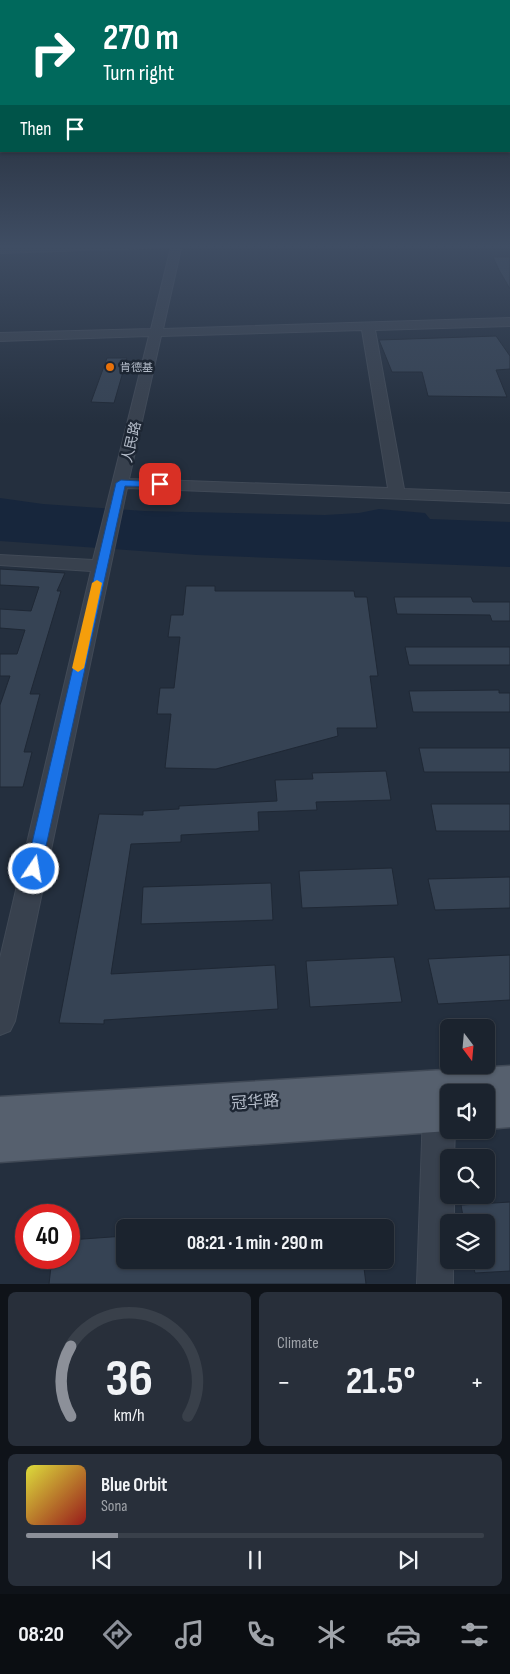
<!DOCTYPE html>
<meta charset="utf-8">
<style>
body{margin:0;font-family:"Sofia Sans Condensed","Noto Sans SC",sans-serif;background:#282f3a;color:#f1f3f6;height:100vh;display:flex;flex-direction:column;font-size:19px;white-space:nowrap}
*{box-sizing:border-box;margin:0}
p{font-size:16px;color:#a0a4aa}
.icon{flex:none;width:28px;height:28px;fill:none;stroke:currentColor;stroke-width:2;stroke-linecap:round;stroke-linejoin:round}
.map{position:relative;height:1284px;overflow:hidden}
.details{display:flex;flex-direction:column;gap:8px;padding:8px;background:#0f1319;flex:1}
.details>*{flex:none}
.top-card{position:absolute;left:0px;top:0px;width:510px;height:152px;box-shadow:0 1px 4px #0004,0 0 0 1px #39404a;background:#00695c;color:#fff;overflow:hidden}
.needle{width:32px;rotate:164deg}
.controls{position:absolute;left:440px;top:1019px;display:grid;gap:10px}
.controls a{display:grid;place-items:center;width:55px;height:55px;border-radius:8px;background:#1b232e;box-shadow:0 1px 4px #0004,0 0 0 1px #39404a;font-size:25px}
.speed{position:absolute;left:15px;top:1204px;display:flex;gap:10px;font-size:25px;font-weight:700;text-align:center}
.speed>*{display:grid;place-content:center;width:65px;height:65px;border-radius:50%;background:#1b232e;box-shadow:0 1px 4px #0004,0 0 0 1px #39404a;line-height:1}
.speed .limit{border:8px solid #d22;background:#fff;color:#111}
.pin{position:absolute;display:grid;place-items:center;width:42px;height:42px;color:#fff;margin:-21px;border-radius:10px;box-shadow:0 2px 8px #0006}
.me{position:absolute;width:55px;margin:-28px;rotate:12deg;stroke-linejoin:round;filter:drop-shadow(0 0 4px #0008)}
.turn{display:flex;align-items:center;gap:18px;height:105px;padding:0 20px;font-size:22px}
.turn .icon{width:65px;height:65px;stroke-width:2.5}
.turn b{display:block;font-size:35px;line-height:42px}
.then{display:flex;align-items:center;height:48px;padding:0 20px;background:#0003;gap:10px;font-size:19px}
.big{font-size:38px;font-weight:700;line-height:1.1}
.details .widget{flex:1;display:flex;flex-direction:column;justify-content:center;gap:8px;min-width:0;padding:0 18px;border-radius:8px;background:#282f3a}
.details .dial{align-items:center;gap:0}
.dial svg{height:130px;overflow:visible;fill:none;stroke:#39404a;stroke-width:7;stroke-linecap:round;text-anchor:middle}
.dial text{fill:#f1f3f6;stroke:none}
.song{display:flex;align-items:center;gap:15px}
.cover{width:60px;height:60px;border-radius:8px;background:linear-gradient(135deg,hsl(60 70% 55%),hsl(0 70% 35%))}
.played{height:5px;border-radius:2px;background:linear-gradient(90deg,#8c9099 20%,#39404a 20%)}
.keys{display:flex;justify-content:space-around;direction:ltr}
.heat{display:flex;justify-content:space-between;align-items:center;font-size:28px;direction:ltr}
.details .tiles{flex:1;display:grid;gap:8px;grid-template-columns:1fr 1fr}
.widget:last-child{grid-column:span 2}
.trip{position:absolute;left:116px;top:1219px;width:278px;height:50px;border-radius:8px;background:#1b232e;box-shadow:0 1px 4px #0004,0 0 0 1px #39404a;font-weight:700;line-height:50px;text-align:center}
.dock{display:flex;height:80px;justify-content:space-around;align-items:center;background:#0b0e12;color:#a0a4aa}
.dock .icon{width:35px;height:35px}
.dock .selected{color:#8c9099}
.dock b{font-size:22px;color:#f1f3f6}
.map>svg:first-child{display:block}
.water{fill:#17263c}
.building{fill:#364354;stroke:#1f2835}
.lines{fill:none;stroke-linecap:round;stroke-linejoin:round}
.minor-casing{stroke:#414a57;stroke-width:2}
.major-casing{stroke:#414a57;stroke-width:3}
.minor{fill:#38414e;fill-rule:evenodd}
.major{fill:#56606e;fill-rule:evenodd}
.route{fill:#1a73e8;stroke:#114b97}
.slow{fill:#f59e0b}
.food-dot{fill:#e8710a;stroke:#1d2633;stroke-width:2}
.labels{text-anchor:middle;stroke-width:5;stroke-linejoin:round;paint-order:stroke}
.far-poi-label{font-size:11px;fill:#b4bcc9;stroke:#1d2633;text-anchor:start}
.street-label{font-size:14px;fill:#b4bcc9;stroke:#1d2633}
.near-street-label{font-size:16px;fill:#b4bcc9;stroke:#1d2633}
</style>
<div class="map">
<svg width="510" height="1284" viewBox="0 0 510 1284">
<rect width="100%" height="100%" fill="#242f3e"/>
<polygon class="water" points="0,498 43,504 144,511 325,515 359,513 379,509 425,513 430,519 510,522 510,567 197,555 0,541"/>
<g class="building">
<polygon points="493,257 510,257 510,289 499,270"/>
<polygon points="496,336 510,356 510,369 496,370 507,397 428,396 422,372 392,372 379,340"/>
<polygon points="107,358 127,358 114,403 91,402"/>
<polygon points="0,569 65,573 57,591 61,591 30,694 40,694 24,752 32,752 23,787 0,787 0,705 10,676 0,676 0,654 17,654 25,630 0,628 0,609 31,611 39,587 0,585"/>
<polygon points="186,586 215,586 215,591 354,591 355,597 367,597 378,676 370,676 377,728 337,728 338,736 216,769 165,768 171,714 157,714 160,688 174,688 180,637 168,637 171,615 183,615"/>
<polygon points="394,597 471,597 473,602 510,602 510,621 492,621 490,615 397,614"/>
<polygon points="405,647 510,647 510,665 409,665"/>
<polygon points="499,690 499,693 510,693 510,712 413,712 409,691"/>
<polygon points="419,748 510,748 510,772 424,772"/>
<polygon points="386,771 391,800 316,802 317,810 258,812 259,831 181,835 181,842 131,844 111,974 275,965 278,1009 104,1020 104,1024 59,1023 99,814 143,815 143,811 179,809 179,806 277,801 275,780 313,779 312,773"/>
<polygon points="431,804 510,804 510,831 436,831"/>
<polygon points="392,868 398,905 302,908 299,871"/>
<polygon points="510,877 510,908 435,910 428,879"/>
<polygon points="271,883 273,920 141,924 143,887"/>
<polygon points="510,955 510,1000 438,1004 428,959"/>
<polygon points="394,957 402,1002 310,1007 306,961"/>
<polygon points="510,1202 510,1271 475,1273 472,1260 486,1260 486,1222 464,1222 461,1205"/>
<polygon points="125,1236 125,1260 363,1260 366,1284 49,1284 52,1258 69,1258 69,1240"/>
</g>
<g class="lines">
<defs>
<g id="minor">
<path d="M88,244H182L163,329L510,318V326L375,330L404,489L510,493V503L127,488L15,1021L10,1031L0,1035V958L91,571L0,565V555L93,560L149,336L0,341V333L151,329L171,247L0,253V247ZM362,330L388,488L129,479L161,336Z"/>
<polygon points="439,1096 449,1100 449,1130 455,1130 454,1158 449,1158 449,1195 454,1195 454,1222 449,1222 449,1260 453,1260 453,1284 417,1284 423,1112 428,1101"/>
</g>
<polygon id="major" points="510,1066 510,1127 486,1129 486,1092 449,1092 449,1130 451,1130 449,1131 0,1162 0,1097"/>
</defs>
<use href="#minor" class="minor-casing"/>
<use href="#major" class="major-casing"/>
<use href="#minor" class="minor"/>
<use href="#major" class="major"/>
</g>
<linearGradient id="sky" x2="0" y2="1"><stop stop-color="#141a22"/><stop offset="0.58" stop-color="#3f4d63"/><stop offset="1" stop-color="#3f4d63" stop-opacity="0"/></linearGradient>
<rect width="510" height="424" fill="url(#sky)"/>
<polygon class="route" points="121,480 160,482 165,484 160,487 125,486 41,869 39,874 34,876 28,874 26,869 116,483"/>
<polygon class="slow" points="97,580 102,583 84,668 78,672 72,668 92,583"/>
<circle class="food-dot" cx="110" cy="367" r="5"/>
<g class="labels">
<g class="far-poi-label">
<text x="120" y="371">肯德基</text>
</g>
<g class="street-label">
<text transform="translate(131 442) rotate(-77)" y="5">人民路</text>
</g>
<g class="near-street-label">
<text transform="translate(255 1101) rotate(-4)" y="6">冠华路</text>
</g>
</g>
</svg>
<div class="controls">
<a><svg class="needle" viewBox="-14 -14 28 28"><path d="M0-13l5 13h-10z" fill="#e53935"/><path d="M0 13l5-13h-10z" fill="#a0a4aa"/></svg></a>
<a><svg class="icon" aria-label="sound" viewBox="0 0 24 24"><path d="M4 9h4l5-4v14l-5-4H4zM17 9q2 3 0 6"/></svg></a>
<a><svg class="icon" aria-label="search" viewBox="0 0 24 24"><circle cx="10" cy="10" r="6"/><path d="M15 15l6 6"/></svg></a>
<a><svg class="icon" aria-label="layers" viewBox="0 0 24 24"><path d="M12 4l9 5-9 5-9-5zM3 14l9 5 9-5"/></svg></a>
</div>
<div class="speed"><div class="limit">40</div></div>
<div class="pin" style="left:160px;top:484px;background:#d93025"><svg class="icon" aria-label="arrive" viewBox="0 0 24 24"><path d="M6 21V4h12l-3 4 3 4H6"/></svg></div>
<svg class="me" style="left:34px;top:869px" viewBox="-20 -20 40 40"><circle r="17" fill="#1a73e8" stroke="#fff" stroke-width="3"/><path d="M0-11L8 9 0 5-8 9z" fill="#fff"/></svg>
<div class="trip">08:21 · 1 min · 290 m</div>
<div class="top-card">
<div class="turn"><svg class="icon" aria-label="right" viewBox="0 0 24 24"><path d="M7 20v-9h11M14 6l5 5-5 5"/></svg><div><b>270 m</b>Turn right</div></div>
<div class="then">Then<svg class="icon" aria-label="arrive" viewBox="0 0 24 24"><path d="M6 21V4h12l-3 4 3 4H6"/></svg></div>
</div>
</div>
<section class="details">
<div class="tiles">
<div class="widget dial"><svg viewBox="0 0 100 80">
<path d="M14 69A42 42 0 1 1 86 69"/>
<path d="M14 69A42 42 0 0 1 14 26" stroke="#8c9099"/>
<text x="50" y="56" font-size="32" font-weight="700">36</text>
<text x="50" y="72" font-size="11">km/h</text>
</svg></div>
<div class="widget"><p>Climate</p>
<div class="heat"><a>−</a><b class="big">21.5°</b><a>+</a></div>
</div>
<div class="widget">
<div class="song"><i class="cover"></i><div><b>Blue Orbit</b><p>Sona</p></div></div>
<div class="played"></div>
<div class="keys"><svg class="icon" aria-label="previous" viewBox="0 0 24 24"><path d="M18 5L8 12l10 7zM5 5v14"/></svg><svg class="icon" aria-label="pause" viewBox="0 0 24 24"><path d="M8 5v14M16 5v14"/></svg><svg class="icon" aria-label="next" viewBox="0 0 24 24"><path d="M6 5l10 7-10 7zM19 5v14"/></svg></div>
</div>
</div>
</section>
<nav class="dock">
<b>08:20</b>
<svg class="icon selected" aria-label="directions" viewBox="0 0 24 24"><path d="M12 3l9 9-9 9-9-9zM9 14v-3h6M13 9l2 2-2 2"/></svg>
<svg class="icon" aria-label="music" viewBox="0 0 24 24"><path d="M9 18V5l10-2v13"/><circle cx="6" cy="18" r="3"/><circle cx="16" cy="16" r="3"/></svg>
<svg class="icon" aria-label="phone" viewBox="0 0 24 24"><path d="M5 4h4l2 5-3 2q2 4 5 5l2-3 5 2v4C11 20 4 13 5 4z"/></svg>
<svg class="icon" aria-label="climate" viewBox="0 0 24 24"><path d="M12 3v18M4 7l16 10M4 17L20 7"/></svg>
<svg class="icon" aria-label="car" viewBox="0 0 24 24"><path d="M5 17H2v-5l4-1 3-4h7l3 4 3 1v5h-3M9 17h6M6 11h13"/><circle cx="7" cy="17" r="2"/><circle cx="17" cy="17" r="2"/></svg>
<svg class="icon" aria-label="filters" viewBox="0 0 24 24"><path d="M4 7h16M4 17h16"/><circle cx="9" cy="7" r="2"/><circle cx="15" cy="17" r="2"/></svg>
</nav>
